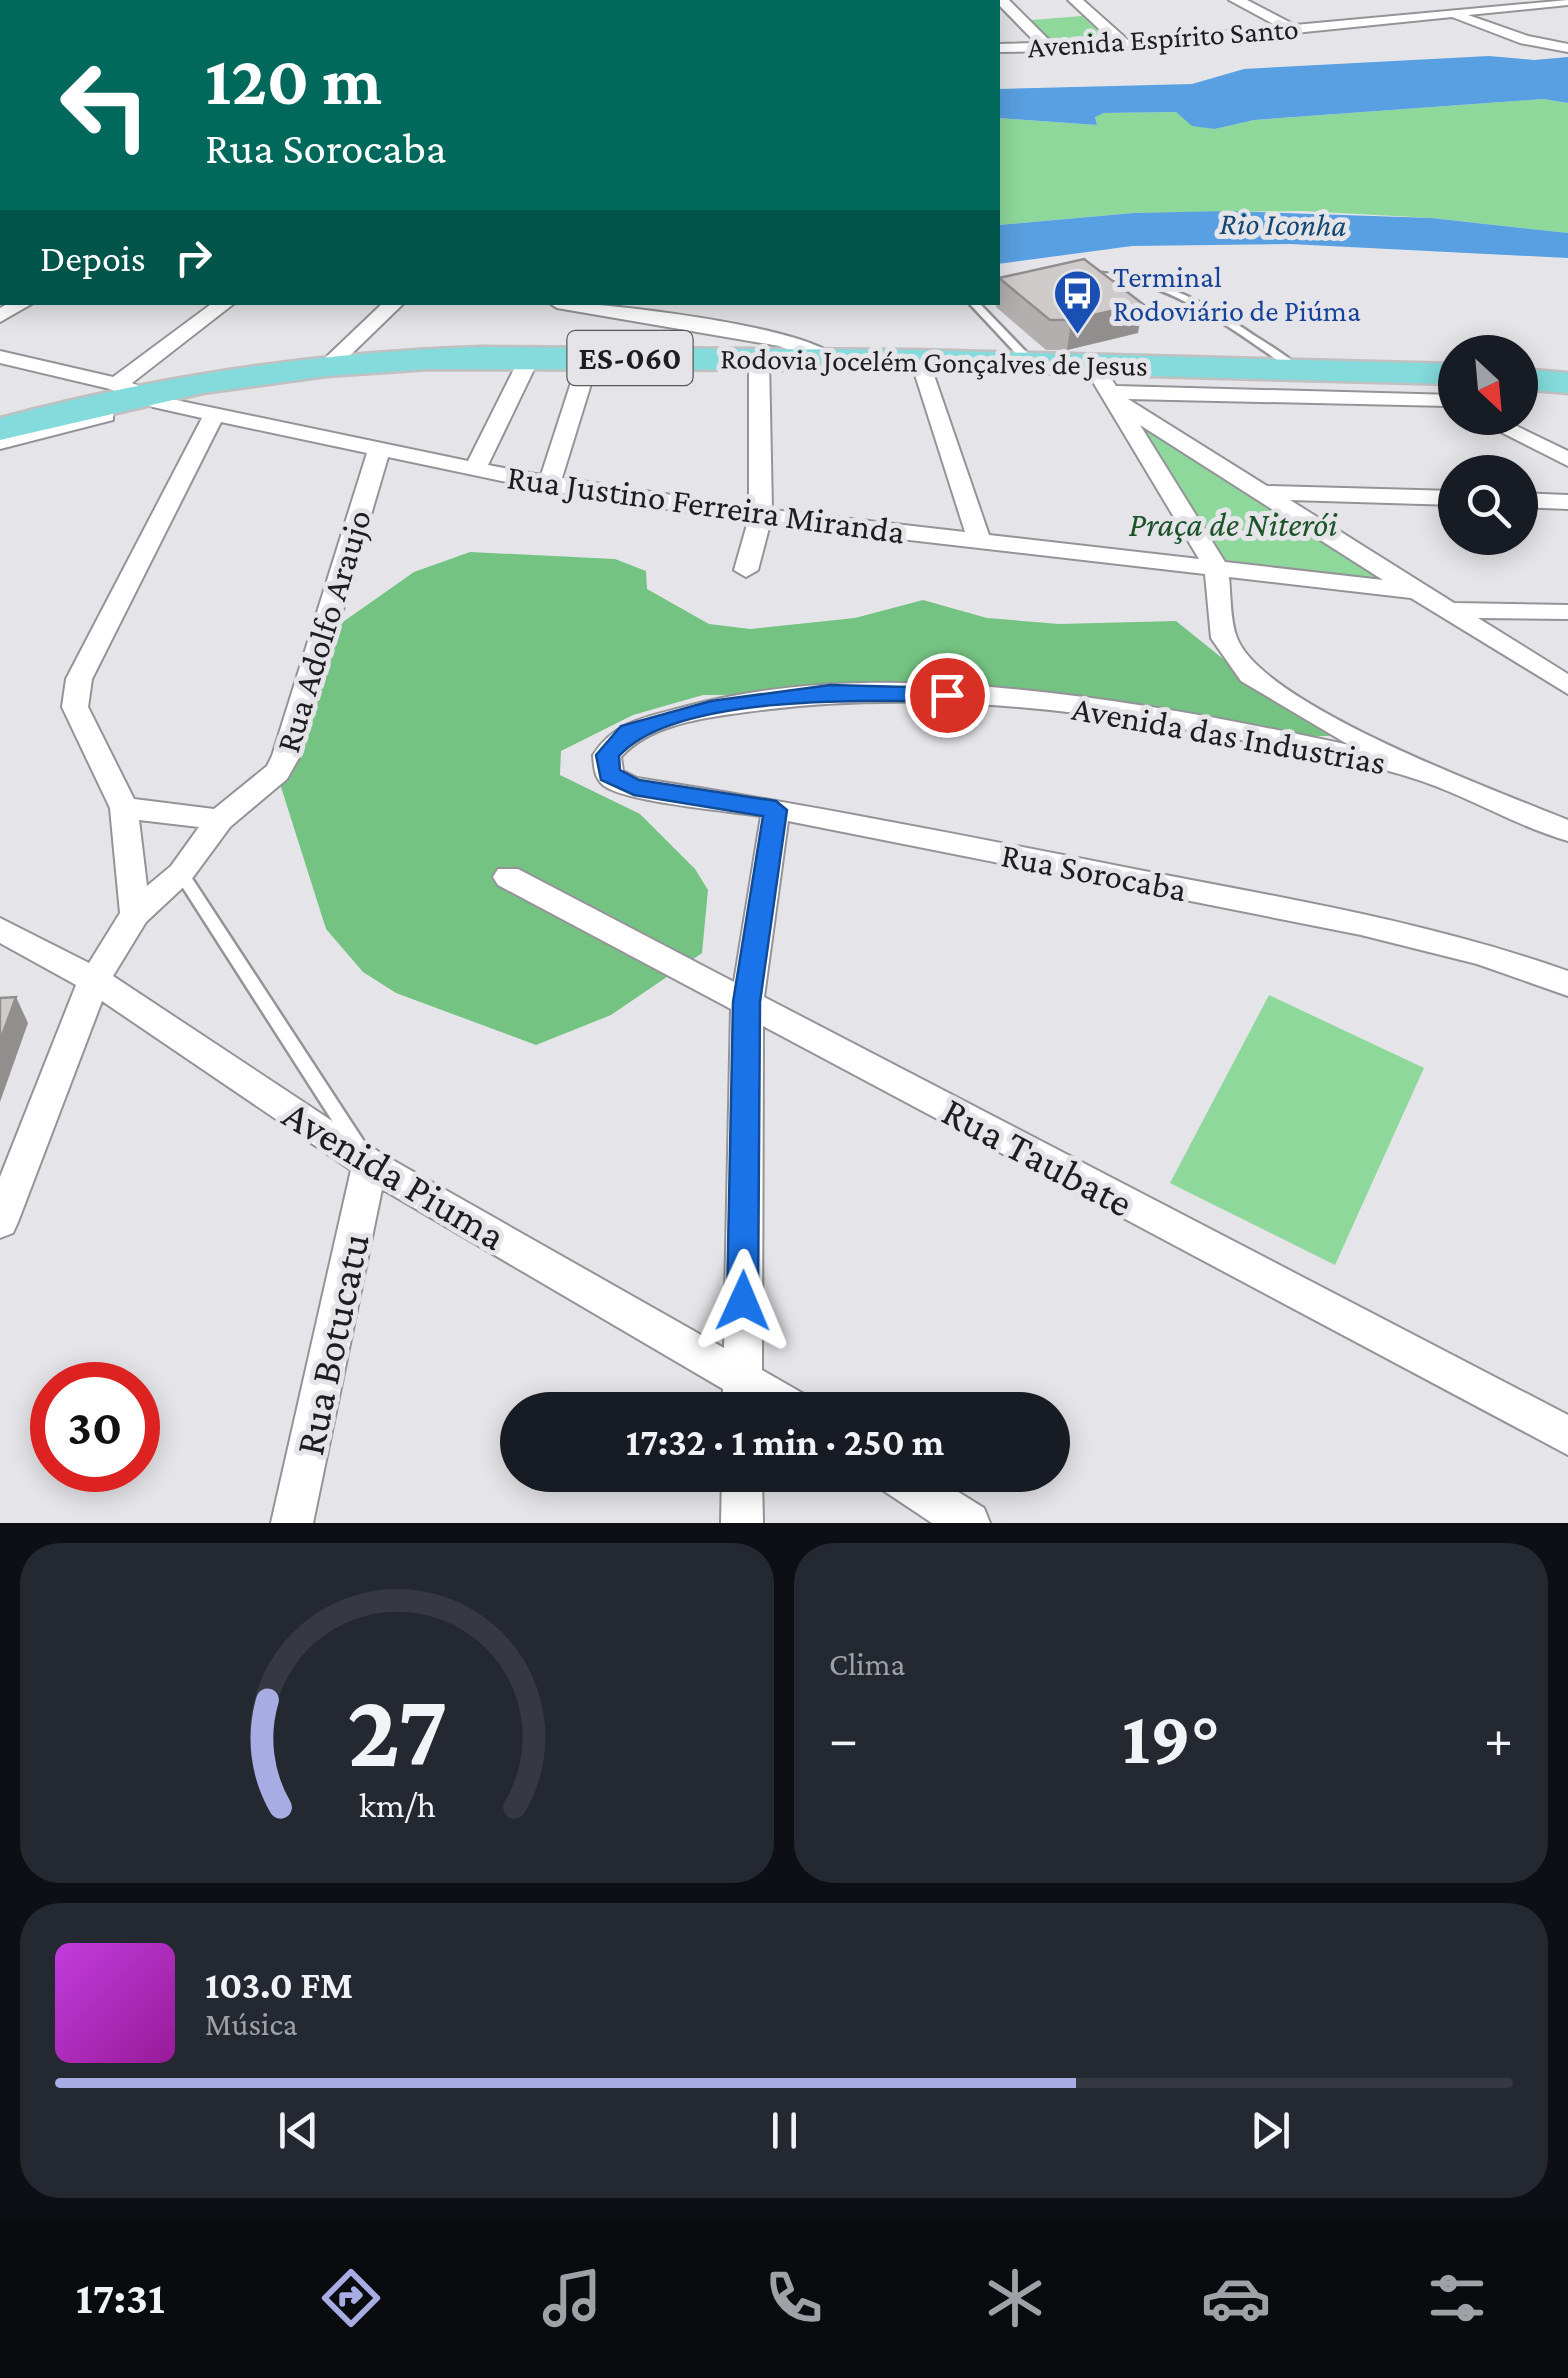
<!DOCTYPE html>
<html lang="pt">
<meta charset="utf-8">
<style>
body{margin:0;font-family:"Crimson Pro",serif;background:#242831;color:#f1f3f6;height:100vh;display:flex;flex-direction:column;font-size:38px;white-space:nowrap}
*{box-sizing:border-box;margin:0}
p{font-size:32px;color:#9ea1a6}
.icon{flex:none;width:55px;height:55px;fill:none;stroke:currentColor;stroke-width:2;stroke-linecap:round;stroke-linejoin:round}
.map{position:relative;height:1523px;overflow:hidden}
.panel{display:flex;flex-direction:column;gap:20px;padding:20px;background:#0d0f14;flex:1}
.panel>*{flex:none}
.guide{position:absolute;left:0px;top:0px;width:1000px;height:305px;box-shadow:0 5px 25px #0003;background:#00695c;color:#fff;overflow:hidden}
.needle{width:65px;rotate:154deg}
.fabs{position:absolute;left:1438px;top:335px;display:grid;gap:20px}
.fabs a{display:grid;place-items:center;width:100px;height:100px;border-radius:50%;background:#171b24;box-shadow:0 5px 25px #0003;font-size:50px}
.speed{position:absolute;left:30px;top:1362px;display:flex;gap:20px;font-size:50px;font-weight:700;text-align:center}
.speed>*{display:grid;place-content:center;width:130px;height:130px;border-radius:50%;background:#171b24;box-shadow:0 5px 25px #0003;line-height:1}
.speed .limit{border:15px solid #d22;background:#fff;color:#111}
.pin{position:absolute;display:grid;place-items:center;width:85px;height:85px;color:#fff;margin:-42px;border:5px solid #fff;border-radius:50%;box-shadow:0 2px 10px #0007}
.me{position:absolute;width:110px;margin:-55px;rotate:1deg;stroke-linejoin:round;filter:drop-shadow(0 0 8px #0008)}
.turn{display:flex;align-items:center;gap:35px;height:210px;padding:0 40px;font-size:45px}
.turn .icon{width:130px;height:130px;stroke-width:2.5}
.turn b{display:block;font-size:70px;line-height:85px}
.then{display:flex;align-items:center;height:95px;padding:0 40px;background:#0003;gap:20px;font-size:38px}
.big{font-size:75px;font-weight:700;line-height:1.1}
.panel .card{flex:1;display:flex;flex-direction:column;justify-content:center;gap:15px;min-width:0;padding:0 35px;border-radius:40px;background:#242831}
.panel .dial{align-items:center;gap:0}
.dial svg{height:260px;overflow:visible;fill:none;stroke:#363941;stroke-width:7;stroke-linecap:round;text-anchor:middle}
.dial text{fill:#f1f3f6;stroke:none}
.song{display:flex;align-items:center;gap:30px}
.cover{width:120px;height:120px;border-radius:15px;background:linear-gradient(135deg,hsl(290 70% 55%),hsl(300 70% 35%))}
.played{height:10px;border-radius:5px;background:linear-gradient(90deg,#a7ade3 70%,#363941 70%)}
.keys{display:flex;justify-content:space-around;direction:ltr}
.heat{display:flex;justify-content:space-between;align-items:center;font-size:55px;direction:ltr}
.panel .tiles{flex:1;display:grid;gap:20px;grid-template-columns:1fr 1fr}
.card:last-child{grid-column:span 2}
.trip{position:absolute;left:500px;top:1392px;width:570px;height:100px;border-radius:50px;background:#171b24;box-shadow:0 5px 25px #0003;font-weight:700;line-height:100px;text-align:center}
.dock{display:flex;height:160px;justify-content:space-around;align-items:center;background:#090b0e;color:#9ea1a6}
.dock .icon{width:70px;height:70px}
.dock .on{color:#a7ade3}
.dock b{font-size:45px;color:#f1f3f6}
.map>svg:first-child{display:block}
.green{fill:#8fd89b}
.forest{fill:#74c382}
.water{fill:#59a0e2}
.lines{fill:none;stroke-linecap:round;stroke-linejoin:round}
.lane-casing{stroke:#949498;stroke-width:5}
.street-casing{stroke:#949498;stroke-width:4}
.primary-casing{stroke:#c0c0c1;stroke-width:5}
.lane{fill:#fff;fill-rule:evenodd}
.street{fill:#fff;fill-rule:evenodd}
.primary{fill:#83dbdc;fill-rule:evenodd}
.wall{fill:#b3afaf}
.shaded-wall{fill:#928e8e}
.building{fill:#d0cbcb;stroke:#928e8e;stroke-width:2.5}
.route{fill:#1a73e8;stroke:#114b97;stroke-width:2.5}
.labels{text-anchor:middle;stroke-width:10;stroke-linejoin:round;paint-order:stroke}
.far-street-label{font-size:30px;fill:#1e1e20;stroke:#e5e5e9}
.far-transit-label{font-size:30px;fill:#164399;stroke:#e5e5e9;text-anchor:start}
.far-water-label{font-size:32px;font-style:italic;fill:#144773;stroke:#e5e5e9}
.shield{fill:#e5e5e9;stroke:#5a5a5c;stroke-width:2.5}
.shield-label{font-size:32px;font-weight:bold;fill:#1e1e20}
.street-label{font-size:35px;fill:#1e1e20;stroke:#e5e5e9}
.park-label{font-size:35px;font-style:italic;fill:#1c542a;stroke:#e5e5e9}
.near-street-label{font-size:42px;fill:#1e1e20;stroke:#e5e5e9}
</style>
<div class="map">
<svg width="1568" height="1523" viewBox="0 0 1568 1523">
<rect width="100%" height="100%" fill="#e5e5e9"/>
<g class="green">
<polygon points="0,0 266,0 2,2 0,171"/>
<polygon points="1082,16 1113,45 1056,46 1031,20"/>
<polygon points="1543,99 1568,103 1568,233 1431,218 1302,211 1133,213 998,225 998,118 1097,125 1095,116 1104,113 1176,112 1215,129 1254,120"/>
<polygon points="1102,395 1418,590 1207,563"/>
<polygon points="1269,995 1424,1068 1335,1265 1170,1183"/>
</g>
<polygon class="forest" points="470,552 615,559 646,571 647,589 709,624 750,629 855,618 923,600 987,618 1059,624 1176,621 1258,687 1348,735 1278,738 1143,723 1013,699 891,694 703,695 633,715 561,751 560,775 640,814 695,869 708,890 702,953 611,1015 536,1045 396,993 363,972 326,929 281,787 340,624 414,572"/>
<g class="water">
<polygon points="1489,56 1534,60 1568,57 1568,103 1543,99 1254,120 1215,129 1192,126 1176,112 1104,113 1095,117 1097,125 998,118 998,89 1192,84 1244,69"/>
<polygon points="1228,211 1431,218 1568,233 1568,258 1290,244 1132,246 998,264 998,225 1133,213"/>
</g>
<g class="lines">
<defs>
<g id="lane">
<path d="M1087,272C1154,275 1201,299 1255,336C1271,346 1287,356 1301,368L1300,370H1292C1246,339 1199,302 1145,285C1125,279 1104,280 1084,277V273Z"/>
<polygon points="968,302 978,302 1033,359 1033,363 1025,363"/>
<polygon points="181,868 186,869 363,1140 366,1145 363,1150 357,1152 351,1150 176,877 174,873 176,869"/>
</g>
<g id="street">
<polygon points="630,0 647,0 648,2 632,2"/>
<polygon points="862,0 877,0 878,2 864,2"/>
<polygon points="994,0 1009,0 1052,43 1113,42 1068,0 1083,0 1129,41 1277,26 1229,0 1247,0 1295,25 1568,0 1568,5 1468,15 1528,36 1568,44 1568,52 1520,43 1452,17 1126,50 998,52 998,44 1036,43"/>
<polygon points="11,302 35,302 0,322 0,308"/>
<path d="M214,302H236L132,383L166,398L468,461L519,359L529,353L539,359L488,465L541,475L579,358L589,352L599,358L562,478L749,507V359L759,353L769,359L772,510L965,532L910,359L913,355H927L989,535L1199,559L1081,362L1084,358H1098L1116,386L1455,395V405L1448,406L1128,399L1267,486L1455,491V505L1290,500L1454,603L1568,605V619L1478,618L1568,674V694L1411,598L1229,577C1231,595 1230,621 1237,638C1264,706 1497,791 1568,820V841C1512,825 1462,792 1406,776C1368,764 1327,758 1288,750C1111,711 926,687 746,712C703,718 650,724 621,757L623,771L637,778C805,804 972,837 1139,870C1284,898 1429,922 1568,971V996L1477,964L1361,935L788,821L764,997L1568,1415V1455L763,1026L762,1370L809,1397L815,1410H722L723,1389L382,1189L313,1523H271L351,1170L102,1001L18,1222L13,1233L0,1238V1177L76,985L0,943V918L89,963L120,913L110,808L62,707L66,679L202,418L153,407L110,389L0,363V351L113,377ZM221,422L367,453L272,756L267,766L214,809L134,799L88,707L92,679ZM1140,425L1383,580L1225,562ZM388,457L549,491L748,521L734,570L746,577L758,570L770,524L1205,574L1211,638L1241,681L1349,745C1149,702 883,652 684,707C647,717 615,721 593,755C594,766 594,777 603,785C623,802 729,811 761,816L734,982L518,869H498L493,877L498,885L731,1009L724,1348L382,1154L113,976L146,922L191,880L230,827L287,779L300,756ZM139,820L199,827L171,866L147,886Z"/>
<polygon points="384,302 405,302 335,370 321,370 321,362"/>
<path d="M548,302C600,302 804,325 838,358L828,364L779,346L557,308Z"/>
<polygon points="105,409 113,410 113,420 0,449 0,435"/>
<polygon points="1473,418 1500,418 1568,451 1568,466"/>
<polygon points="1520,493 1568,495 1568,509 1520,507"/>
<polygon points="722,1475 762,1475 763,1523 721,1523"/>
<polygon points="875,1475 931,1475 984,1508 990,1523 932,1523 881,1489"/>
</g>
<g id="primary">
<path d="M480,347L916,350L1455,364V384L916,370L429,369L327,376L203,393L0,440V418C158,376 317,352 480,347Z"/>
<polygon points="1520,369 1568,373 1568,393 1520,389"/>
</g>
</defs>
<use href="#lane" class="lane-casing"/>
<use href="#street" class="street-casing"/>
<use href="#primary" class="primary-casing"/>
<use href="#lane" class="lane"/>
<use href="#street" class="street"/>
<use href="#primary" class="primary"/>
</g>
<polygon class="wall" points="999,278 1138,333 1067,350 1046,350 996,307"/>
<g class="shaded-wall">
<polygon points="1143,304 1138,333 1067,350 1071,320"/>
<polygon points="16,997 28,1023 0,1102 0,1041"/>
</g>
<g class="building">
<polygon points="1084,259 1143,304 1071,320 1050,320 999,278"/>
<polygon points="16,997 0,1041 0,998"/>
</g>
<path class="route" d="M830,685L947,688L958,695L947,702C865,700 675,694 619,756L620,770L639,780L776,801L787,810L760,1002L758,1301L754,1311L743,1315L732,1311L727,1301L733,1002L763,816L634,795L601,780L596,755L621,726L711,701Z"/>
<defs>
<symbol id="bus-pin" viewBox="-11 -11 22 30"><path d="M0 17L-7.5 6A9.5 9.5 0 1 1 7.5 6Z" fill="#1a4fb4" stroke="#e5e5e9"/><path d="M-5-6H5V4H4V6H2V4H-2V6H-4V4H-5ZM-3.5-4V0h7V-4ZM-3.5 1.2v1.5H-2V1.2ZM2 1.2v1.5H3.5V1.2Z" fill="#fff"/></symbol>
</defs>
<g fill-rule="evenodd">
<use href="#bus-pin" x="1050" y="266" width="55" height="75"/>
</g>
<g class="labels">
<g class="far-street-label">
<text transform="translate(1163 38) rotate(-4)" y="10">Avenida Espírito Santo</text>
<text transform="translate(934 362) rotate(1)" y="10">Rodovia Jocelém Gonçalves de Jesus</text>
</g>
<g class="far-transit-label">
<text x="1113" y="287">Terminal<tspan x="1113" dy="34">Rodoviário de Piúma</tspan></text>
</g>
<g class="far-water-label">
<text transform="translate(1283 224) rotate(1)" y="11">Rio Iconha</text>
</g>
<rect class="shield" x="567.5" y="331" width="125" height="54" rx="8"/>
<g class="shield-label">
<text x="630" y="369">ES-060</text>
</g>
<g class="street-label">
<text transform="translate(706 504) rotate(8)" y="12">Rua Justino Ferreira Miranda</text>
<text transform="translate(323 631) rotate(-73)" y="12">Rua Adolfo Araujo</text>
<text transform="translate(1229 735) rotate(10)" y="12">Avenida das Industrias</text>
<text transform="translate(1094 872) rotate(11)" y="12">Rua Sorocaba</text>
</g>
<g class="park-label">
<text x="1233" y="536">Praça de Niterói</text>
</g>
<g class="near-street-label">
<text transform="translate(1038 1156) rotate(28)" y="15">Rua Taubate</text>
<text transform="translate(395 1174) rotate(31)" y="15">Avenida Piuma</text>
<text transform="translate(331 1344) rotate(-78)" y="15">Rua Botucatu</text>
</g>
</g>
</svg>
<div class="fabs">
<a><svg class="needle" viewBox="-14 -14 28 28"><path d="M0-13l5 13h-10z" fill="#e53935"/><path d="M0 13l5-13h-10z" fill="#9ea1a6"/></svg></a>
<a><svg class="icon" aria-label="search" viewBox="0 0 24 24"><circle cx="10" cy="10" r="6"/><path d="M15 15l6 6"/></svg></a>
</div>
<div class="speed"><div class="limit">30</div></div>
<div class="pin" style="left:947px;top:695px;background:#d93025"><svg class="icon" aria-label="arrive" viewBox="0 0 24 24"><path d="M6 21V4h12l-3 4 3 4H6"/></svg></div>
<svg class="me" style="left:743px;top:1301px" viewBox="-20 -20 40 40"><path d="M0-17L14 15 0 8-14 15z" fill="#1a73e8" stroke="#fff" stroke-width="4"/></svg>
<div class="trip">17:32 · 1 min · 250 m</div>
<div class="guide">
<div class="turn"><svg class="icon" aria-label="left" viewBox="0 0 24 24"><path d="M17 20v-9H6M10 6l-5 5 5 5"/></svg><div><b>120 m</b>Rua Sorocaba</div></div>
<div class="then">Depois<svg class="icon" aria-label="right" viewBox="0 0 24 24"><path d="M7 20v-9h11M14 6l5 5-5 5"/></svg></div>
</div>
</div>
<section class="panel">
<div class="tiles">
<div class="card dial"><svg viewBox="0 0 100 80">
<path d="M14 69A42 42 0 1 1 86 69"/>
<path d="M14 69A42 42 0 0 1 10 36" stroke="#a7ade3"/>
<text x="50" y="56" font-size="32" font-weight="700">27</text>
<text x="50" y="72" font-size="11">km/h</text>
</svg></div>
<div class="card"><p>Clima</p>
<div class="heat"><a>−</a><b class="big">19°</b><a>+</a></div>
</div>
<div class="card">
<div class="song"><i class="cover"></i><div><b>103.0 FM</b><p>Música</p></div></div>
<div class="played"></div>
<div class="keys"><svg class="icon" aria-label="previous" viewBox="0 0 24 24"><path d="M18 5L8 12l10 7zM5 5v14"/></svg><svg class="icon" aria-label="pause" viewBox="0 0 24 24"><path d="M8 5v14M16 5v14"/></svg><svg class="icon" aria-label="next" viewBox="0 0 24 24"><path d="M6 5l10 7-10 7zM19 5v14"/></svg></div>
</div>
</div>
</section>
<nav class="dock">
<b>17:31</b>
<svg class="icon on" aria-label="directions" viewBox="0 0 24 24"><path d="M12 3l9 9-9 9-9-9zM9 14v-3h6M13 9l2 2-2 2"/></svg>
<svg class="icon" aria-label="music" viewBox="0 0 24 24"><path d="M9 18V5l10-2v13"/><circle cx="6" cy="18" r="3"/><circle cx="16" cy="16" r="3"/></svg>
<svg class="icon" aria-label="phone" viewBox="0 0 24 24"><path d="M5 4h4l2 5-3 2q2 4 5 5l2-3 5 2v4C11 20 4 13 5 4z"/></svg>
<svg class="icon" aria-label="climate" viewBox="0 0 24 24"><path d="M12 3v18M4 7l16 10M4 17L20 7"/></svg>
<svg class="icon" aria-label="car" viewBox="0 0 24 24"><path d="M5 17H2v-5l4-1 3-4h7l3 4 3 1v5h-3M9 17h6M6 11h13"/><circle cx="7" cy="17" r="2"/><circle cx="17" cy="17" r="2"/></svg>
<svg class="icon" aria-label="filters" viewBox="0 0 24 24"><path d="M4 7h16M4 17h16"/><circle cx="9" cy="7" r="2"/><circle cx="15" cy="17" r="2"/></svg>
</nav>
